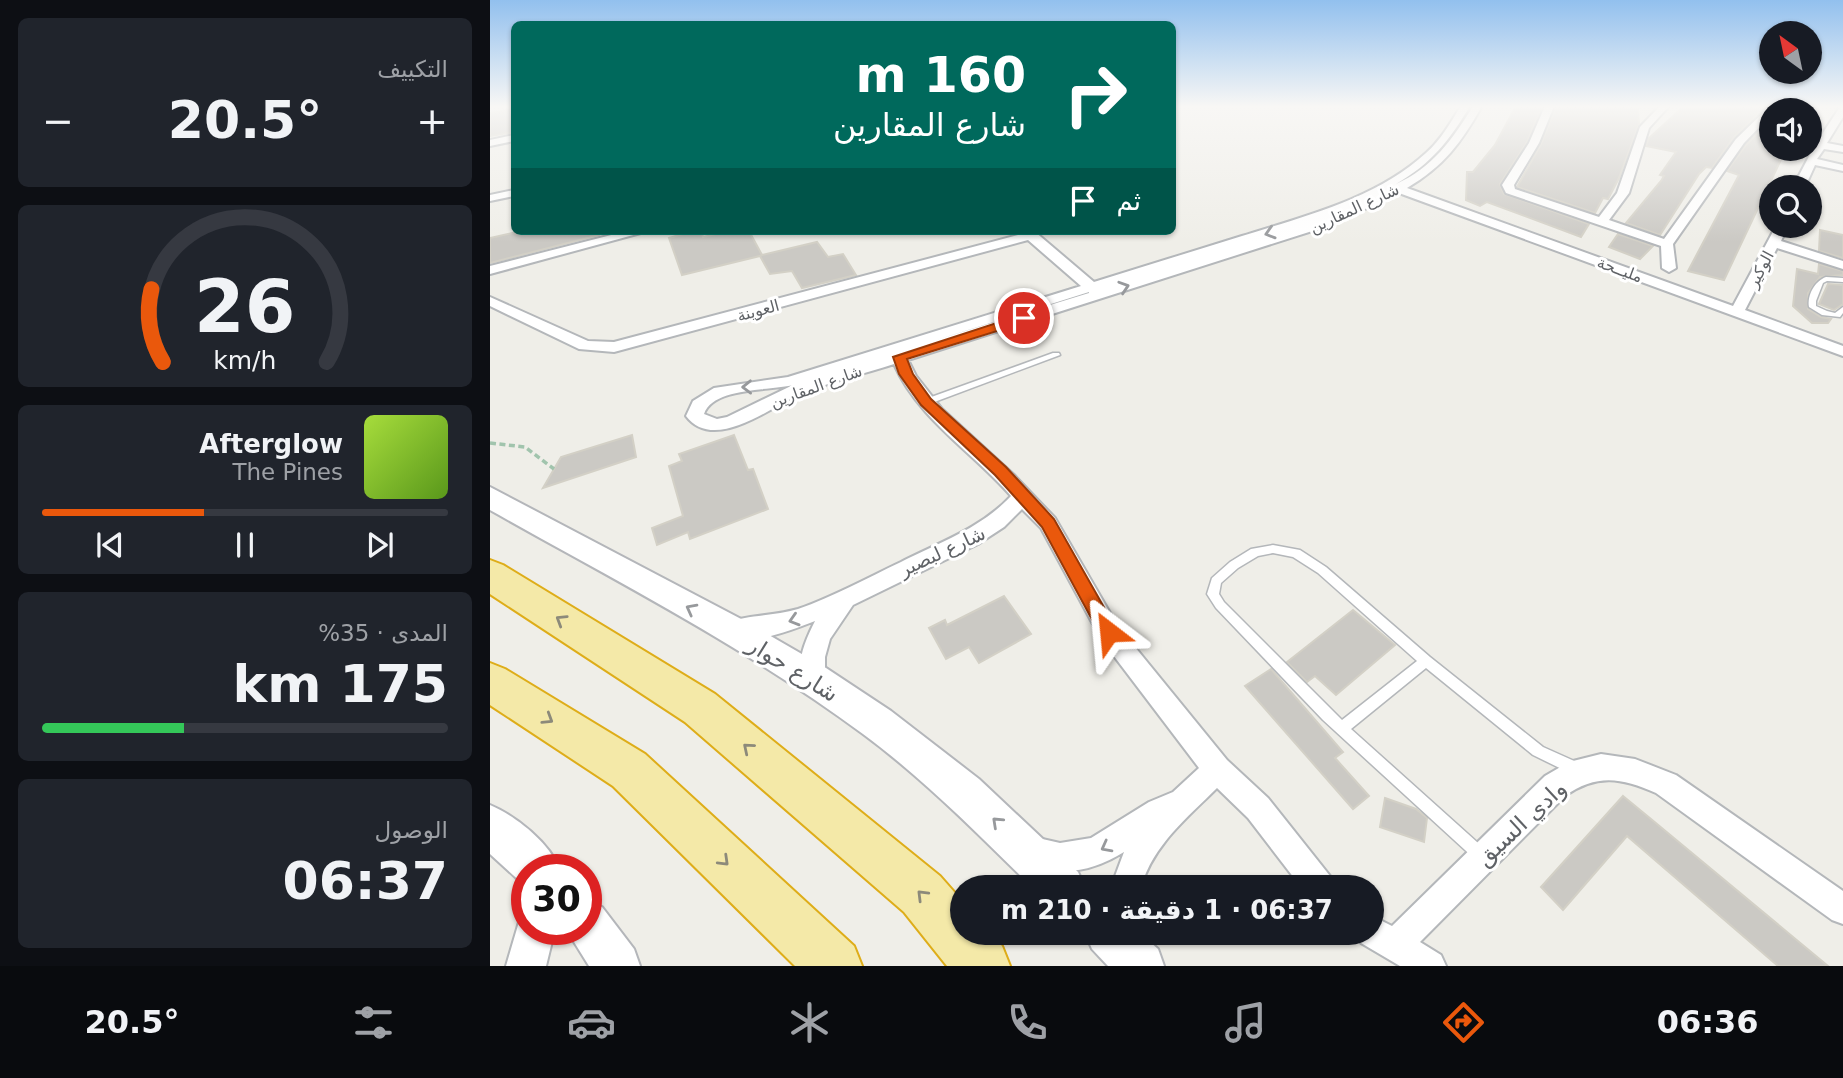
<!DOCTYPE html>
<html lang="ar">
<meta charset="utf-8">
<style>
body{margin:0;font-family:"DejaVu Sans","Noto Sans Arabic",sans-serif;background:#20242c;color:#f1f3f6;direction:rtl;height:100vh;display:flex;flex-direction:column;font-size:26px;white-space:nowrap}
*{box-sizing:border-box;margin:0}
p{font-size:23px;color:#9ea1a6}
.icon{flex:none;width:38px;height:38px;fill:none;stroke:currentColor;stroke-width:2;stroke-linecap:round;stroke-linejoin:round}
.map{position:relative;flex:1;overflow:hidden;direction:ltr}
.drawer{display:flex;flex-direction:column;gap:18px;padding:18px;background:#0d0f14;width:490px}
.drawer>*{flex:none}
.guide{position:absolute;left:21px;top:21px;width:665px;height:214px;border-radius:10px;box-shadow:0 2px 5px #0004;direction:rtl;background:#00695c;color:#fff;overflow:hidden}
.needle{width:46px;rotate:327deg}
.controls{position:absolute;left:1269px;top:21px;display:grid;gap:14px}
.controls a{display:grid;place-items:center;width:63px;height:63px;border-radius:50%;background:#171b24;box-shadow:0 2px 5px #0004;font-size:35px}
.speed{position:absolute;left:21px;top:854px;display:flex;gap:14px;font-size:35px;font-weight:700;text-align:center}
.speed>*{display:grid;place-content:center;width:91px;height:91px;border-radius:50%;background:#171b24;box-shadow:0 2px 5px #0004;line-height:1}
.speed .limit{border:10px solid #d22;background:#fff;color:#111}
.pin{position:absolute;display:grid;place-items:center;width:60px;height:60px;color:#fff;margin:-30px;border:4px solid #fff;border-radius:50%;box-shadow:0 2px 7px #0007}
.me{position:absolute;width:77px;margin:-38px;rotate:331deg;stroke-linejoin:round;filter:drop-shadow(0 0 5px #0008)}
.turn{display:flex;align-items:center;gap:24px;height:147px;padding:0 35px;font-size:32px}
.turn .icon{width:91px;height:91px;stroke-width:2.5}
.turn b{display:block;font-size:49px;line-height:60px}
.then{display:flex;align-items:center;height:66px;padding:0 35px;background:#0003;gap:14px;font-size:26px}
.big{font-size:52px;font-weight:700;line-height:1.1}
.drawer .tile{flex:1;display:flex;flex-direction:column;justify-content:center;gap:10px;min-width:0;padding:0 24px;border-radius:10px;background:#20242c}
.drawer .dial{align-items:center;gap:0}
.dial svg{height:182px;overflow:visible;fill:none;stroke:#363941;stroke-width:7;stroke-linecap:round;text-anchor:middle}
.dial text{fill:#f1f3f6;stroke:none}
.song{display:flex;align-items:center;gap:21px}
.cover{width:84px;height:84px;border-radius:10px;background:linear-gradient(135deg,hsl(80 70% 55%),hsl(90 70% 35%))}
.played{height:7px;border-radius:4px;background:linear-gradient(90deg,#ea580c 40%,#363941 40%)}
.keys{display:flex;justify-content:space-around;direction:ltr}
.heat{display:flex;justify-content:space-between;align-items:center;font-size:38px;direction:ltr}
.charge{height:10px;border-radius:5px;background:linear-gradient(90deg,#34c759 35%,#363941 0)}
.trip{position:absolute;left:460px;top:875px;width:434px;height:70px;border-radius:35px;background:#171b24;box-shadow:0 2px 5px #0004;font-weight:700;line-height:70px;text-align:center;direction:rtl}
.tabs{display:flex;height:112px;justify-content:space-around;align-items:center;background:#090b0e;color:#9ea1a6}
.tabs .icon{width:49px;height:49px}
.tabs .selected{color:#ea580c}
.tabs b{font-size:32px;color:#f1f3f6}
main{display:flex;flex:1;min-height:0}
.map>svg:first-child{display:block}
.building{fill:#cbc9c4;stroke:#d3d0c6;stroke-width:2}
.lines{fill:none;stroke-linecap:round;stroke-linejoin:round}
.service-casing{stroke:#b4b7ba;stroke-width:3}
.minor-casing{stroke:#b4b7ba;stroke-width:4}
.tertiary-casing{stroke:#b4b7ba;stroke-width:4}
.secondary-casing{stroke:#b4b6ba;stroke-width:4}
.trunk-casing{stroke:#dead19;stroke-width:4}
.path{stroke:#a1c4ad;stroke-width:3.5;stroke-dasharray:6 3.5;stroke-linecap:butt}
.service{fill:#fff;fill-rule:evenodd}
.minor{fill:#fff;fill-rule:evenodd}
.tertiary{fill:#fff;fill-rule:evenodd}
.secondary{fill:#fff;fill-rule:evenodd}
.trunk{fill:#f4e9a8;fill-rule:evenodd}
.oneway{stroke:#97999c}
.oneway2{stroke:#8c8a7a}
.route{fill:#ea580c;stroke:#983908;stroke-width:2}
.labels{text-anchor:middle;stroke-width:6;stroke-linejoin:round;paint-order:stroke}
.far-street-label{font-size:16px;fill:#5f6266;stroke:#fff}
.street-label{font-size:19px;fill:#5f6266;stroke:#fff}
.near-street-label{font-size:23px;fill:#5f6266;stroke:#fff}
</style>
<main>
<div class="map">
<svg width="1353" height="966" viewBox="0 0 1353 966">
<rect width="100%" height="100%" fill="#efeee8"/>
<g class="building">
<polygon points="1026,106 1052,106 1037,142 1010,184 1014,194 1099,224 1091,237 997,202 990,206 976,200 977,172 983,172 1005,145"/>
<polygon points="1066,106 1148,106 1149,124 1129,178 1118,199 1113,198 1105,213 1027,187 1051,144"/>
<polygon points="1276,106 1244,137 1222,168 1216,167 1209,174 1170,235 1136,223 1171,181 1174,176 1170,175 1186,152 1156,146 1159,138 1193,107"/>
<polygon points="24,109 24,132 0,136 0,113"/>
<polygon points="1281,119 1281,149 1296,149 1234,280 1198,271 1249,175 1237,171 1256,145"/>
<polygon points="1330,230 1353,235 1353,258 1329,251"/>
<polygon points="31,231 109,231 109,235 0,263 0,238"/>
<polygon points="203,231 211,231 213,237 238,231 259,231 272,255 327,242 338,257 353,254 366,275 312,288 302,271 280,274 270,256 192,275 179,238"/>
<polygon points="1128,234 1163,246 1150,259 1119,247"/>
<polygon points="1329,264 1353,271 1353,275 1330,277 1318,293 1318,309 1331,317 1341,319 1338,323 1322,323 1303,306 1307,269 1328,274"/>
<polygon points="1338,284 1353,285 1353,304 1344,310 1329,304"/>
<polygon points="142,435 146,457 53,488 71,457"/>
<polygon points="244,435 258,470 263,469 278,509 200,539 198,532 167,545 162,528 193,516 179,466 192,461 189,454"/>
<polygon points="514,596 541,634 489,663 479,647 456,659 439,628 455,620 457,625"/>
<polygon points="863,610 905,645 846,695 825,676 817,682 797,662"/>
<polygon points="781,669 853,752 845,758 879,796 863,809 755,686"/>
<polygon points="1133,796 1161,819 1338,966 1288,966 1137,836 1073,910 1051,887"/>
<polygon points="895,798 926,809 937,818 934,842 890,827"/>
</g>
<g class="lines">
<defs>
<g id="service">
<path d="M1336,277L1353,278V282L1337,281L1333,283L1326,301V306L1337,311L1345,313L1353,307V313L1350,317L1332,315L1319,307C1317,295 1325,281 1336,277Z"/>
<polygon points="563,353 569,353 570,355 439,404 436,405 432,402 433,400"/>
<path d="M783,545L810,550L836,567L940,657L1053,747L1091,764L1093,769L1091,774L1086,776L1043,755L936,668L861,729L997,851L999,856L997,861L992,863L987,861L833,720L726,608L717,594L722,578L740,562L761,549ZM783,553L803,557L828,573L927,661L852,720L734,602L729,594L731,583L748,568L768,556Z"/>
</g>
<g id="minor">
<path d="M971,106H980C959,141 942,163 906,184C942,168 963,139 983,106H992C971,143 954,166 917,188L1243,306L1286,226H1298L1291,241L1353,261V269L1287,248L1255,310L1353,346V356L909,193L841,225L418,360L426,376L452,409L524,475L565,518L627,625L737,760L778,798L840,876L844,887H811L758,818L727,788C697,818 663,845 651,887H621L634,852C603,871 572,878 538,863L533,853L538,843L548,838L570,843L601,838L659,802L683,792L709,768L611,639L551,528L532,509L514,527L488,544L363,605L340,639L335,657V679L332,687L323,690L314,687C304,665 315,641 325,621C300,631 261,646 234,637L230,630L234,623C257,615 284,616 308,609C343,597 377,578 411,562C450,542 490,529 521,496C483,452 428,419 404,364C373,374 340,382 310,394C281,407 224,453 196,416L203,401L224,388L298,377L591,286L538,240L124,352L89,349L0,306V297L98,341L124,342L532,234L530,231H544L604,282C653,267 703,251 752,236C815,216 886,199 936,153C951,140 960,123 971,106ZM899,189L833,219L611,289L833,219ZM599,292V293L443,341ZM303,385L237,417L227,419L214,414C223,387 279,391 303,385Z"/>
<polygon points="1055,106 1064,106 1049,143 1024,185 1025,189 1109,217 1127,193 1150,127 1170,106 1179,106 1159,128 1139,193 1119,220 1174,239 1246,139 1280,106 1288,108 1281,110 1281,115 1254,143 1183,244 1186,268 1179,272 1172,268 1171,246 1016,193 1012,185 1039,143"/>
<polygon points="1353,106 1353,117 1337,143 1353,146 1353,152 1334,149 1327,159 1353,165 1353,171 1325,165 1315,187 1303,187 1325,145 1350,107"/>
<polygon points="24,135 24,141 0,146 0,140"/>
<polygon points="24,190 24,196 0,201 0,195"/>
<polygon points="137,231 158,231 0,274 0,266"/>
<path d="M1111,754L1145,759L1186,775L1353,891V924L1342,920L1166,793C1132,778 1107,773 1075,796L930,942L951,955L956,966H910L871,943L867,933H882V916L902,926L1055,776L1079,762Z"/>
</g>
<polygon id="tertiary" points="37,913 37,929 65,929 56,966 16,966 31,915"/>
<g id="secondary">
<path d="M0,487L253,620L336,668L401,711L489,779L588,872L595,887H542C488,834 434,779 373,734C257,648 126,581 0,510Z"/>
<path d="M0,805C26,816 60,843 70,870H37V886L34,885L0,854Z"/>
<polygon points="96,901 112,907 144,949 150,966 99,966 76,929 96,929"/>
<polygon points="595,933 650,933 668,949 674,966 618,966 602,949"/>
</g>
<g id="trunk">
<polygon points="0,560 13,565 225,694 450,876 472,901 472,933 500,933 512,946 520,966 457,966 414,912 195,722 0,594"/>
<polygon points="0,663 15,669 155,754 364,946 372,966 305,966 123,786 0,705"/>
</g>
</defs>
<use href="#service" class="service-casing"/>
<use href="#minor" class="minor-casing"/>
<use href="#tertiary" class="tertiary-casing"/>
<use href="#secondary" class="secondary-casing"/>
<use href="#trunk" class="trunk-casing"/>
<polyline class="path" points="0,443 35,447 64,469"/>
<use href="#service" class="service"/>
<use href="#minor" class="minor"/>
<use href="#tertiary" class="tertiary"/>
<use href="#secondary" class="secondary"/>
<use href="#trunk" class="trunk"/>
</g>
<defs><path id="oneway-chevron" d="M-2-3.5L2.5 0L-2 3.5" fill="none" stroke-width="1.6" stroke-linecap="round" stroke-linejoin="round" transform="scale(1.75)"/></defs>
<g class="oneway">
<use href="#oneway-chevron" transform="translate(780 233) rotate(163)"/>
<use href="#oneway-chevron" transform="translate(634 287) rotate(-18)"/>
<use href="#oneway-chevron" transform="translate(257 387) rotate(179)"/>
<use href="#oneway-chevron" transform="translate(201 609) rotate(-152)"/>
<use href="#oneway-chevron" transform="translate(304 620) rotate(163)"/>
<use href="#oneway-chevron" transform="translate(507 822) rotate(-137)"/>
<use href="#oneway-chevron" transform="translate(616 847) rotate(152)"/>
</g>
<g class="oneway2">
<use href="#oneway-chevron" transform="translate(71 620) rotate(-148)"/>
<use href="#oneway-chevron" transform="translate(58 719) rotate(32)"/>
<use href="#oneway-chevron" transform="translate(258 748) rotate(-140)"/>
<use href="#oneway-chevron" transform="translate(234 861) rotate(44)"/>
<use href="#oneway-chevron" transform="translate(432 895) rotate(-135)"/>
</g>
<linearGradient id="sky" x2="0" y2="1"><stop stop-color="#92c0ee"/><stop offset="0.44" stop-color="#f8f7f5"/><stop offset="1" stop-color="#f8f7f5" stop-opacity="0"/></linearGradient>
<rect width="1353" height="242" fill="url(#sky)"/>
<polygon class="route" points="534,314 540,318 539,321 417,359 423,374 441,399 516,467 564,519 628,632 625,638 619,641 612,638 552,527 505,475 431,405 409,374 403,357"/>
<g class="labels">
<g class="far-street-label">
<text transform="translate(864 208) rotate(-25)" y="6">شارع المقارين</text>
<text transform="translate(1130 269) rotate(20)" y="6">مليــحة</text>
<text transform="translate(1270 269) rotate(-62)" y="6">الوكير</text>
<text transform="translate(268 310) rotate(-15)" y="6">العوينة</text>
<text transform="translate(326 386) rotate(-20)" y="6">شارع المقارين</text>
</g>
<g class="street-label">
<text transform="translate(452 551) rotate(-25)" y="7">شارع لبصير</text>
</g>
<g class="near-street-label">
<text transform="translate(303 669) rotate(32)" y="8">شارع حوار</text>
<text transform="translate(1031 823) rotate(-43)" y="8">وادي السيق</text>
</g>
</g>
</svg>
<div class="controls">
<a><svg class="needle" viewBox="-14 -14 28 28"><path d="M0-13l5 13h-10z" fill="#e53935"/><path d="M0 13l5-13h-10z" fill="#9ea1a6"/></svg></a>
<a><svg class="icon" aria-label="sound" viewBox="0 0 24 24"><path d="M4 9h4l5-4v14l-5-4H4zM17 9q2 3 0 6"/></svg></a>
<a><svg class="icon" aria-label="search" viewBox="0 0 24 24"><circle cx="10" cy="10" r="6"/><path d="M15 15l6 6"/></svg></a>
</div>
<div class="speed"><div class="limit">30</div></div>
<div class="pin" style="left:534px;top:318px;background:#d93025"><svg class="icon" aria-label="arrive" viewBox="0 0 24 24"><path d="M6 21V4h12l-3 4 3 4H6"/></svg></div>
<svg class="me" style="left:619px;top:632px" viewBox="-20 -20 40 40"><path d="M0-17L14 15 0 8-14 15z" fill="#ea580c" stroke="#fff" stroke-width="4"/></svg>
<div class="trip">06:37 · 1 دقيقة · 210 m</div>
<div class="guide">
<div class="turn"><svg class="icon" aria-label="right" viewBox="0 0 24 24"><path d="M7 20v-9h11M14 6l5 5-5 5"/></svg><div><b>160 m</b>شارع المقارين</div></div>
<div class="then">ثم<svg class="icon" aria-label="arrive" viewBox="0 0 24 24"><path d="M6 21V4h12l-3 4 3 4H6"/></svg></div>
</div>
</div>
<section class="drawer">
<div class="tile"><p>التكييف</p>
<div class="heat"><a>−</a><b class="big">20.5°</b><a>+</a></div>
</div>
<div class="tile dial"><svg viewBox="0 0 100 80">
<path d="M14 69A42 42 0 1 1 86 69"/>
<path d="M14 69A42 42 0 0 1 9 37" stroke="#ea580c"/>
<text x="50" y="56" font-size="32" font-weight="700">26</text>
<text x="50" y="72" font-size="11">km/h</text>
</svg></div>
<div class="tile">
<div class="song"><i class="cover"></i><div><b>Afterglow</b><p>The Pines</p></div></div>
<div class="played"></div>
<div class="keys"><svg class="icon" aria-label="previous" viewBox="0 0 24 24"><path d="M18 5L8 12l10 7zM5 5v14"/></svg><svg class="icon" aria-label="pause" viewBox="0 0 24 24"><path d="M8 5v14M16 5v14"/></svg><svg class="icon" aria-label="next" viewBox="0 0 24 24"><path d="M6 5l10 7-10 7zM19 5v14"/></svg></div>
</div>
<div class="tile"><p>المدى · 35%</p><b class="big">175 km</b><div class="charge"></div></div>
<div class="tile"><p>الوصول</p><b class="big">06:37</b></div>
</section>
</main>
<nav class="tabs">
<b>06:36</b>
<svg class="icon selected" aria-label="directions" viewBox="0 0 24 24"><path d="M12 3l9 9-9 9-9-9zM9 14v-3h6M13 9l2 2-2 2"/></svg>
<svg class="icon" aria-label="music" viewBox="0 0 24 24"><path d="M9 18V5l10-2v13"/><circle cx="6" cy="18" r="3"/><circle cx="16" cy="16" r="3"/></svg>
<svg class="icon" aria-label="phone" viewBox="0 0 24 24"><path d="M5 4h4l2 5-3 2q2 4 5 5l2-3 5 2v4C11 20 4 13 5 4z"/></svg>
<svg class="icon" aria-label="climate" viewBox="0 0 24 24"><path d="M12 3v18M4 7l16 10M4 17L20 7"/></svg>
<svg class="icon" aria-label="car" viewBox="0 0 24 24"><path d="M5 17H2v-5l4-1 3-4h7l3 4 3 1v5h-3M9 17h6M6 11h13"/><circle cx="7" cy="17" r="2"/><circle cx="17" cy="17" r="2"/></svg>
<svg class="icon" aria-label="filters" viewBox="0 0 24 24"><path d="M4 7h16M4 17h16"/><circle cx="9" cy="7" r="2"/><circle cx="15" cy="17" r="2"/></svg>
<b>20.5°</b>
</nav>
